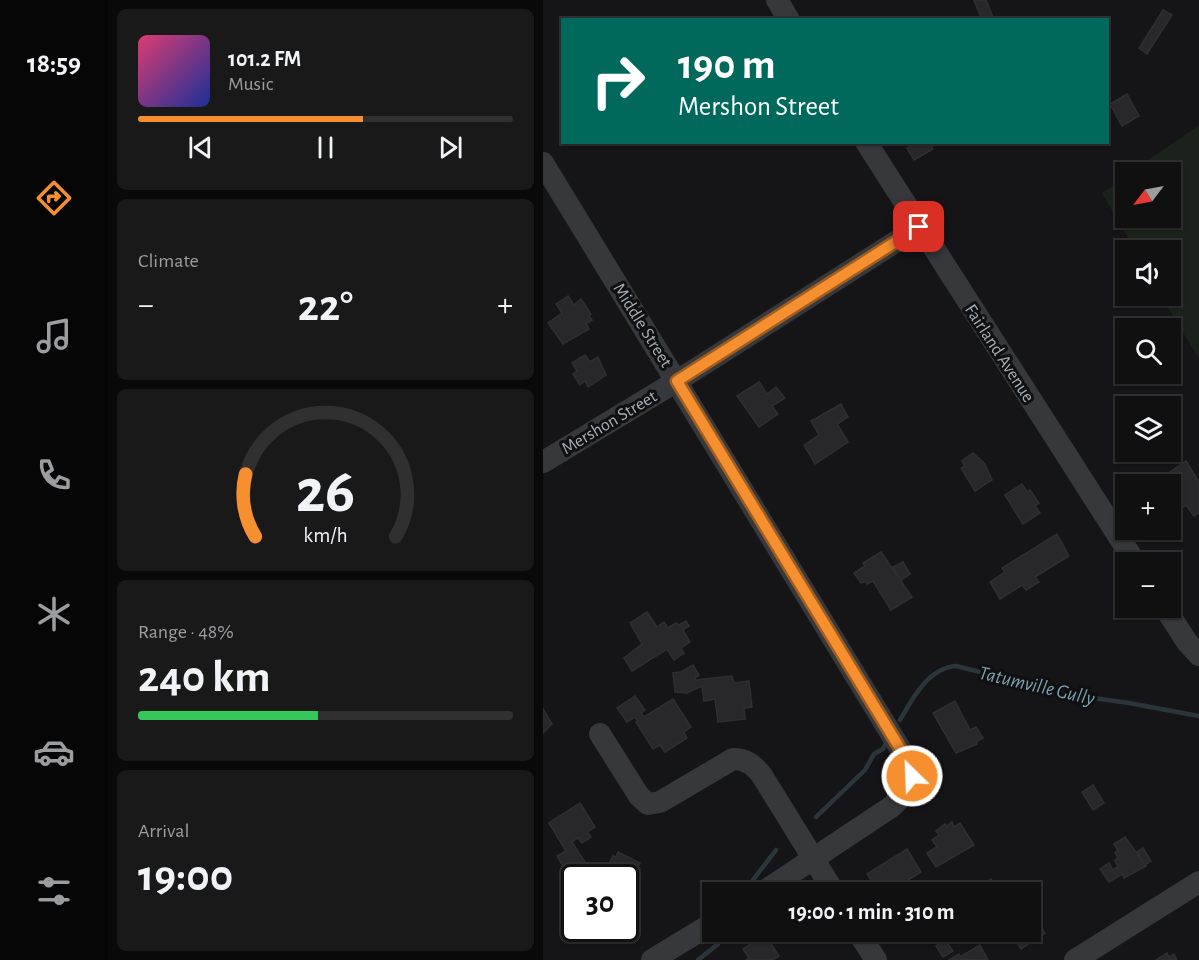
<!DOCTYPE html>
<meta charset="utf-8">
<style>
body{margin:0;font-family:"Alegreya Sans",sans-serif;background:#19191a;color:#f1f3f6;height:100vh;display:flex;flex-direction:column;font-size:22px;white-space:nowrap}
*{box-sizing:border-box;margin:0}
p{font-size:20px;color:#9c9d9f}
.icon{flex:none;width:33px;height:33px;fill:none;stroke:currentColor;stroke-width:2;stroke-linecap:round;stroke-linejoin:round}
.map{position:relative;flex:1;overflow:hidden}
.drawer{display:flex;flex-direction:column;gap:9px;padding:9px;background:#090909;width:435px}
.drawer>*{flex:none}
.top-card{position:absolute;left:18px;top:18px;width:548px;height:126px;border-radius:0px;box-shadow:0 2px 4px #0004,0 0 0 2px #303031;background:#00695c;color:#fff;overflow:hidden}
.needle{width:39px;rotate:238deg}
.buttons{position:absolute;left:572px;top:162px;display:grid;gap:12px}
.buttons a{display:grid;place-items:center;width:66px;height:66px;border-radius:0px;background:#101011;box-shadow:0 2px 4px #0004,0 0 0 2px #303031;font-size:30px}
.speed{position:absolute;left:18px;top:864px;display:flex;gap:12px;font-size:30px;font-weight:700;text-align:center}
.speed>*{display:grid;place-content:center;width:78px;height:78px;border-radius:50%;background:#101011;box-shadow:0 2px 4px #0004,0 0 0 2px #303031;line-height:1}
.speed .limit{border:3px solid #111;border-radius:9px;background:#fff;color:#111}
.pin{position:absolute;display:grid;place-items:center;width:51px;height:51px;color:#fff;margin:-26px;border-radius:12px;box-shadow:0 3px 9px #0006}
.me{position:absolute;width:66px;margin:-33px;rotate:336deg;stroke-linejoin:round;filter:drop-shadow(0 0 4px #0008)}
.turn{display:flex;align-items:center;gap:21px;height:126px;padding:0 18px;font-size:27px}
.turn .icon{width:78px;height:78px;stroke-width:2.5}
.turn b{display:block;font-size:42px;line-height:51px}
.big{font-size:45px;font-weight:600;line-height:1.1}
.drawer .widget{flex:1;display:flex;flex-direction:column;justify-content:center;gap:9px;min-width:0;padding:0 21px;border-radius:9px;background:#19191a}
.drawer .dial{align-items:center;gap:0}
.dial svg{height:156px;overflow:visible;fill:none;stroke:#303031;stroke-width:7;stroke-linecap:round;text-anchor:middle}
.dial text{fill:#f1f3f6;stroke:none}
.song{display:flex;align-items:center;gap:18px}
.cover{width:72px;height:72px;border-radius:9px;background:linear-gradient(135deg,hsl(340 70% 55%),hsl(230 70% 35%))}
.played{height:6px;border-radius:3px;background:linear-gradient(90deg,#f58f2f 60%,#303031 60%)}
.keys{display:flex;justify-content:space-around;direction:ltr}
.heat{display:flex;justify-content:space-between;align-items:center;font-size:33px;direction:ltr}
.charge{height:9px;border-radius:4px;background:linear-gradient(90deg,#34c759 48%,#303031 0)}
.trip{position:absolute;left:159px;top:882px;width:339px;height:60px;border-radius:0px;background:#101011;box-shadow:0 2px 4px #0004,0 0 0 2px #303031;font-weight:600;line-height:60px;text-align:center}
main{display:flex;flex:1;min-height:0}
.tabs{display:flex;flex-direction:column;width:108px;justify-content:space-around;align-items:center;background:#060607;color:#9c9d9f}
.tabs .icon{width:42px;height:42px}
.tabs .current{color:#f58f2f}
.tabs b{font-size:27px;color:#f1f3f6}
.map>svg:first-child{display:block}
.green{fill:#1b221b}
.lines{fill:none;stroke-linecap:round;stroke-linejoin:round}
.stream{stroke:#2b363b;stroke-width:4.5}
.building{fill:#28282b;stroke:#2f2f33;stroke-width:1.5}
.minor{stroke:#36383c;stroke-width:22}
.route-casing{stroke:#9f5d1f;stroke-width:15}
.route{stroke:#f58f2f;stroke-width:10}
.labels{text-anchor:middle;stroke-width:6;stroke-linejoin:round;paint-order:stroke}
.street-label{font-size:18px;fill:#a6aeb7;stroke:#101012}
.water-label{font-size:20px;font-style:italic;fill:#7da3b3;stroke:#101012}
</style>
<main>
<nav class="tabs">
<b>18:59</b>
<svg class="icon current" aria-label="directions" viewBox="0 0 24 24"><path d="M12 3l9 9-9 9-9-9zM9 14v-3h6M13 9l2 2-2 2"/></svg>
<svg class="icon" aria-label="music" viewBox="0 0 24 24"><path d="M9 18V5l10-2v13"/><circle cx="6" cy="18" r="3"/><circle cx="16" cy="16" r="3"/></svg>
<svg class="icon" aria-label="phone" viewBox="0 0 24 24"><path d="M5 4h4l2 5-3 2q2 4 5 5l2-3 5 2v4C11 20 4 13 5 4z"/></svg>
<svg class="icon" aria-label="climate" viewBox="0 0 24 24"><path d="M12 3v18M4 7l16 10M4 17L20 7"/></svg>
<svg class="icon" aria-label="car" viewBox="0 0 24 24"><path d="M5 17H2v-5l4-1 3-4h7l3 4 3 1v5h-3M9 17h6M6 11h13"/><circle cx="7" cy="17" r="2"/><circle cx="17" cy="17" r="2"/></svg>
<svg class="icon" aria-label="filters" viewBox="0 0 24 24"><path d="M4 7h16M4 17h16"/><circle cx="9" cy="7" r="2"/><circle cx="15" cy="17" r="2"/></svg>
</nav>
<section class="drawer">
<div class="widget">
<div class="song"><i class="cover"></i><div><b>101.2 FM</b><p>Music</p></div></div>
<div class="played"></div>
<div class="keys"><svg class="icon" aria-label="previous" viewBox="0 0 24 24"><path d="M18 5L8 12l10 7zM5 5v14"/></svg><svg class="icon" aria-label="pause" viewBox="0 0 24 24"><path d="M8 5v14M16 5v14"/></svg><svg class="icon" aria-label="next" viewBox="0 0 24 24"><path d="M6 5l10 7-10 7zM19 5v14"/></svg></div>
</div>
<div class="widget"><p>Climate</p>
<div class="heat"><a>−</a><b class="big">22°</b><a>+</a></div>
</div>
<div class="widget dial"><svg viewBox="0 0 100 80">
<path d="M14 69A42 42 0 1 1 86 69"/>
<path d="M14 69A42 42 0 0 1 9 37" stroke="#f58f2f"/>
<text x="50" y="56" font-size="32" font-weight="700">26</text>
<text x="50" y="72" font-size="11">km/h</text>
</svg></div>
<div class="widget"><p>Range · 48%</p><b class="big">240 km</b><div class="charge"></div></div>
<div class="widget"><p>Arrival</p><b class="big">19:00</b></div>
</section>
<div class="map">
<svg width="656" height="960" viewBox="0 0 656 960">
<rect width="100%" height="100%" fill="#151517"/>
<polygon class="green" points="656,125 656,359 618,296 627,296 627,250 592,250 559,193 582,177 582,218 627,218 627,172 588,172"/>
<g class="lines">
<g class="stream">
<path d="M357,720C369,699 385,668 413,666L529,695L586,703L656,716"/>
<polyline points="273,817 322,770 331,754 340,749 342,745"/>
<polyline points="203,889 233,850"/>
<polyline points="155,960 175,944"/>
</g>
</g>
<g class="building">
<polygon points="431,0 443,0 451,20 439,20"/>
<polygon points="620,10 629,15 604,54 596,48"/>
<polygon points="584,94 596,116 579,126 567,104"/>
<polygon points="374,142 386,142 390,149 371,160 364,148"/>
<polygon points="25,296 31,305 38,299 48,314 46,316 49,320 43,324 46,329 20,344 5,323 19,313 13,304"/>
<polygon points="42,355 47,362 55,357 63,375 45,387 42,381 37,385 30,374 34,371 29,363"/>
<polygon points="216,382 224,394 233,387 242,398 229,406 235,414 216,427 194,396"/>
<polygon points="298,404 305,417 294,424 305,442 272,464 261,445 276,435 268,421"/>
<polygon points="430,453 442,464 449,480 432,491 418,468 422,466 419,461"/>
<polygon points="643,461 656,482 656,513 651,516 643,505 639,508 627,488 631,486 624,474"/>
<polygon points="479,484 484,492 487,490 496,503 492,506 497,513 480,524 462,495"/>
<polygon points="514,534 526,556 492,577 496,582 483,590 479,585 457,599 447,582 462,572 459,568"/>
<polygon points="338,552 369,597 348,610 330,581 324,584 322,581 318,583 311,573 322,566 320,563"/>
<polygon points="360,562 367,574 358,580 350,567"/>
<polygon points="104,612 114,627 121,622 125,628 133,623 136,625 143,621 146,626 140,630 147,642 138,648 141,653 131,660 124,649 89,671 81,658 99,644 87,623"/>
<polygon points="150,665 156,675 152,678 153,680 189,676 191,683 206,681 209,707 201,708 202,719 175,722 172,699 161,701 159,686 144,693 132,692 130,673 138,672"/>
<polygon points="92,696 102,710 98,713 101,717 130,699 148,727 141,732 144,738 122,752 117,745 110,749 93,722 95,721 92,717 84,722 74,708"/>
<polygon points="412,701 427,730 433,727 440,738 433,742 434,744 413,753 390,713"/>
<polygon points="0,709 9,724 0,733"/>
<polygon points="550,785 561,803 550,810 539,792"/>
<polygon points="37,803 52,827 44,832 48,837 39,843 35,838 29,842 42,862 24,873 14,856 23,851 6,823"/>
<polygon points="409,822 411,827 417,823 431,845 393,867 384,853 394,847 389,840 396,835 393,831 402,824 404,826"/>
<polygon points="582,837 603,866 581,878 579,874 566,882 557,869 566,863 570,870 575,867 572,860 575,858 572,852 575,850 571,844"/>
<polygon points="600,848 608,861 602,865 594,852"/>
<polygon points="364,849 378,872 346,892 336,892 324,874"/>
<polygon points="75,852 97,863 95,867 97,869 82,898 82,878 59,878 70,856 73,857"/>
<polygon points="448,879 455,889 450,892 445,892 440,884"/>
<polygon points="488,910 502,933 478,949 472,939 470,940 466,936 469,934 465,932 488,932"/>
<polygon points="222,935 236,956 230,960 203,960 206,958 200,949"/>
<polygon points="402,940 410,951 400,957 393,946"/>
<polygon points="437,945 445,960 407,959 416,954 417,957"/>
<polygon points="624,953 626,957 631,954 634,960 613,960"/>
</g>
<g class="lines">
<g class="minor">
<polyline points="234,0 246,20"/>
<polyline points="323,142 592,562"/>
<path d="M0,163L364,760C372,784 366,791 348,807L220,892"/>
<polyline points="0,462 134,381 376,227"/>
<polyline points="622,608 644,642 656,655"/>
<path d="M57,734L96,796L105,804L117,802L190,759C203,759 209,764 218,774L291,892"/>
<polyline points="315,932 333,960"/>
<polyline points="109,960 170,923"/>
<polyline points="532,960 656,882"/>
</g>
</g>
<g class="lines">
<defs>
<polyline id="route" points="369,776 364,760 134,381 376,227"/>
</defs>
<use href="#route" class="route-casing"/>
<use href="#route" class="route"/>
</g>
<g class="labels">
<g class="street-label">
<text transform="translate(100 325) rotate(58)" y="6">Middle Street</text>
<text transform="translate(457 353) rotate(57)" y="6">Fairland Avenue</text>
<text transform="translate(66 422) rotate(-31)" y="6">Mershon Street</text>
</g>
<g class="water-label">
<text transform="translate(494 685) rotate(13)" y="7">Tatumville Gully</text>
</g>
</g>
</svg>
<div class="buttons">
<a><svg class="needle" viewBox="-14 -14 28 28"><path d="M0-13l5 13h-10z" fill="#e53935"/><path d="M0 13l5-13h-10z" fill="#9c9d9f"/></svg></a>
<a><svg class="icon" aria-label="sound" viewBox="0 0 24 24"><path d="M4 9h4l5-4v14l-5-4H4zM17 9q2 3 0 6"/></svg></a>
<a><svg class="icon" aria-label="search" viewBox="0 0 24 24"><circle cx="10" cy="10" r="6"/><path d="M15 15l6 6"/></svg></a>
<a><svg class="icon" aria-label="layers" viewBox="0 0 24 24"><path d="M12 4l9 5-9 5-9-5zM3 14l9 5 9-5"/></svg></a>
<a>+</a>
<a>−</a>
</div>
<div class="speed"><div class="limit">30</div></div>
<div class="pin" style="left:376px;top:227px;background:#d93025"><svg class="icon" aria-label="arrive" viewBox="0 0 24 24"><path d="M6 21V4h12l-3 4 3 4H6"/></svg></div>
<svg class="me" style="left:369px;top:776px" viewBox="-20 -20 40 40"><circle r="17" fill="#f58f2f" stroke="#fff" stroke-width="3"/><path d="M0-11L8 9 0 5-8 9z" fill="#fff"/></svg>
<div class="trip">19:00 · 1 min · 310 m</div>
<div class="top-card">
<div class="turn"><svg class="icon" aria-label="right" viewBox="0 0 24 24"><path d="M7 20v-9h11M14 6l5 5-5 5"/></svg><div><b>190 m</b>Mershon Street</div></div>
</div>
</div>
</main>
